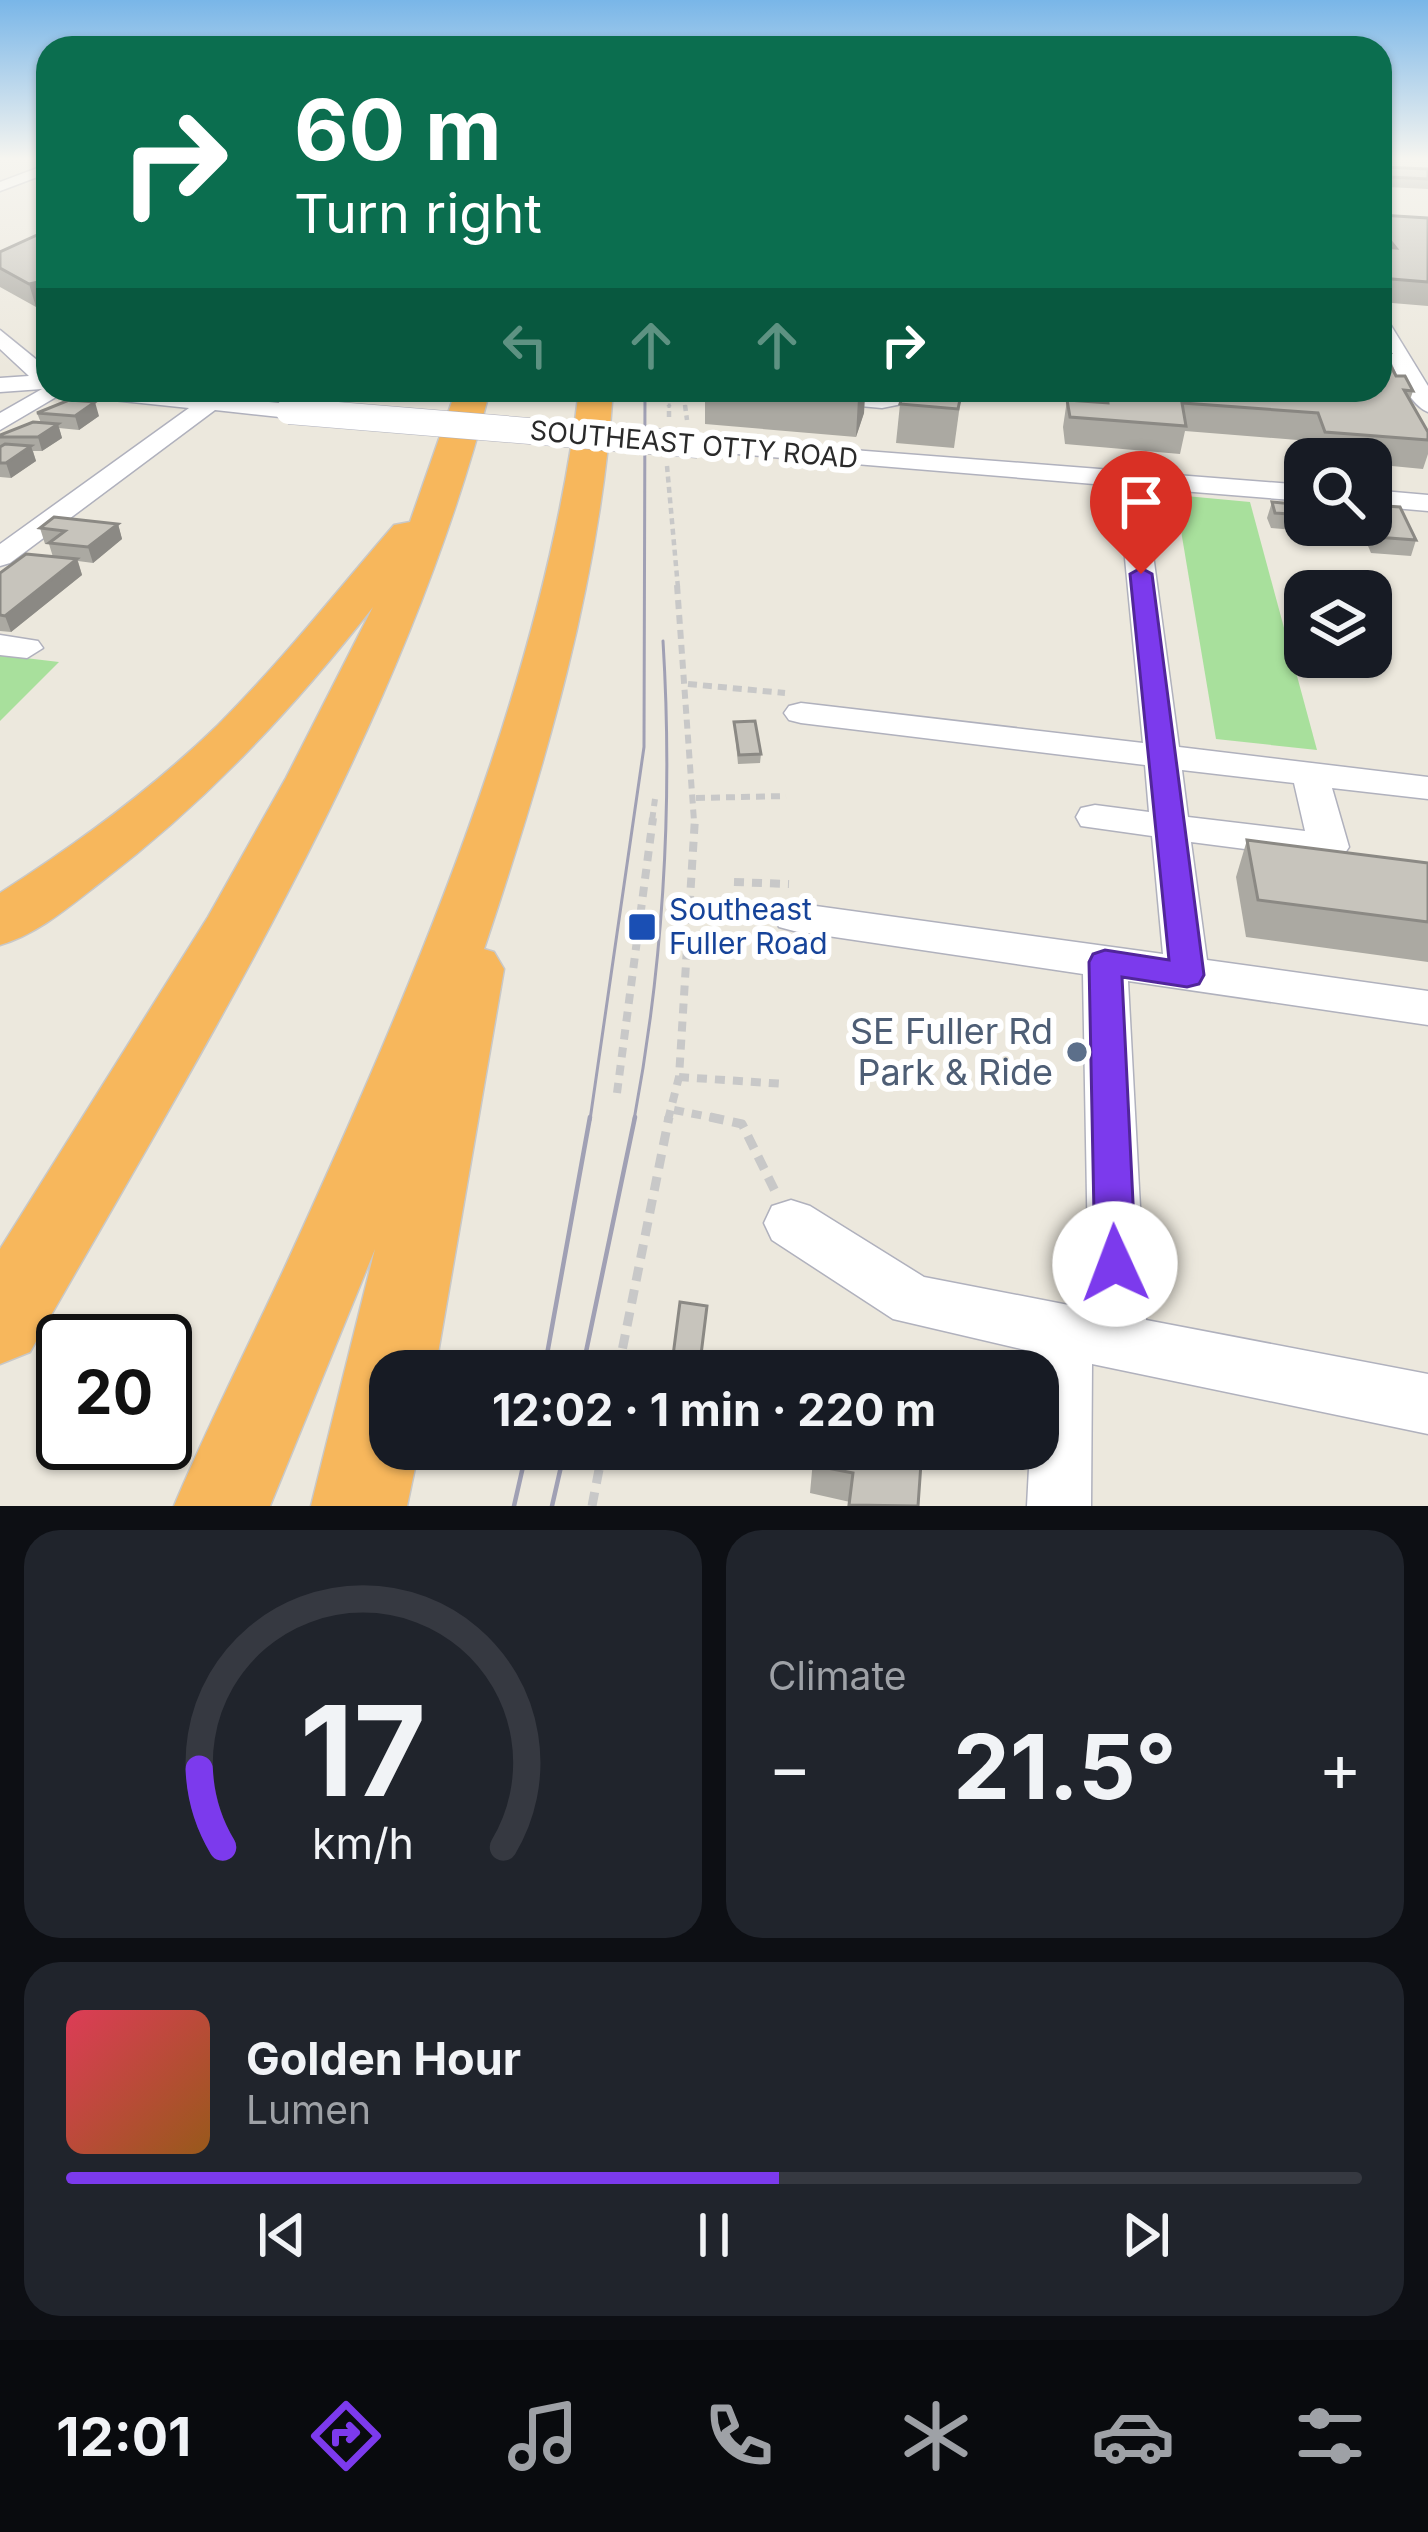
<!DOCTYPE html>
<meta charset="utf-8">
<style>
body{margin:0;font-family:Inter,sans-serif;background:#20242c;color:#f1f3f6;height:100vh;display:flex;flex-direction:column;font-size:45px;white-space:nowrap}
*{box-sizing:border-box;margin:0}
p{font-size:39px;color:#9ea1a6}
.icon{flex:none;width:66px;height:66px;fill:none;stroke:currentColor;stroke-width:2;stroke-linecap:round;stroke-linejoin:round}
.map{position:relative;height:1506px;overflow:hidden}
.details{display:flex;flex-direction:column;gap:24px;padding:24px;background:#0d0f14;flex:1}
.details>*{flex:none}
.hud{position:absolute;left:36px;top:36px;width:1356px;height:366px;border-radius:36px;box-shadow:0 3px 9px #0004;background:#0b6e4f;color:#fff;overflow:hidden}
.tools{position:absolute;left:1284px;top:438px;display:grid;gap:24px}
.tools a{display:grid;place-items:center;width:108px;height:108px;border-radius:24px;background:#171b24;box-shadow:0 3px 9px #0004;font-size:60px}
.speed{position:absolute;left:36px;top:1314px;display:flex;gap:24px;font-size:60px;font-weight:700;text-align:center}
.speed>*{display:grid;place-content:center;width:156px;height:156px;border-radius:50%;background:#171b24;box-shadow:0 3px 9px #0004;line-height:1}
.speed .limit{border:6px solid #111;border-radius:18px;background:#fff;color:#111}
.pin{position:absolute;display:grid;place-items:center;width:102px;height:102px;color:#fff;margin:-123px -51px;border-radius:50% 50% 50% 0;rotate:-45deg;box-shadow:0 0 12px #0007}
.pin .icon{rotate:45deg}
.me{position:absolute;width:132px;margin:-66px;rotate:358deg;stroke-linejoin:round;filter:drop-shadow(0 0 9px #0008)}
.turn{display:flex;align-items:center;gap:42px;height:252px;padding:0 60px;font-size:54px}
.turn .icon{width:156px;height:156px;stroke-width:2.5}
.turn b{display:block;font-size:84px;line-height:102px}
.lanes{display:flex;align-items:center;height:114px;padding:0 60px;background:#0003;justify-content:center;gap:60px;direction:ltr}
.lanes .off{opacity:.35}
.big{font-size:90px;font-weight:700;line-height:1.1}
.details .widget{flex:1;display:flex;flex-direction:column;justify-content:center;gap:18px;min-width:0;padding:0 42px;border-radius:36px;background:#20242c}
.details .dial{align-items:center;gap:0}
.dial svg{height:312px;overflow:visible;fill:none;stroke:#363941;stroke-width:7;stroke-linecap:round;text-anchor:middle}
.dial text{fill:#f1f3f6;stroke:none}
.song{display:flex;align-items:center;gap:36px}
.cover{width:144px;height:144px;border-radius:18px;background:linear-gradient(135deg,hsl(350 70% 55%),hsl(30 70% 35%))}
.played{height:12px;border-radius:6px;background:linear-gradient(90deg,#7c3aed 55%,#363941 55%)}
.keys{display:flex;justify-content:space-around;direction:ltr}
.heat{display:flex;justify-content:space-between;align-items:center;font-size:66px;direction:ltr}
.details .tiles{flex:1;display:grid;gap:24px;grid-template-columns:1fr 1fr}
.widget:last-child{grid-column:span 2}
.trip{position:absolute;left:369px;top:1350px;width:690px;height:120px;border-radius:36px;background:#171b24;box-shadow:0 3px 9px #0004;font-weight:700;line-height:120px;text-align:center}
.menu{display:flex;height:192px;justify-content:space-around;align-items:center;background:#090b0e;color:#9ea1a6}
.menu .icon{width:84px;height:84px}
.menu .selected{color:#7c3aed}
.menu b{font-size:54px;color:#f1f3f6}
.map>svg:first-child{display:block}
.green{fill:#a8e09c}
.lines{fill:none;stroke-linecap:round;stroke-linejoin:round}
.minor-casing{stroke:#b0b1bd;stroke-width:3}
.highway-casing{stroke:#c8c8c8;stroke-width:3}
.path-far4{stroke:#c8c8c8;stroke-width:3;stroke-dasharray:4.5 3;stroke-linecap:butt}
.path-far3{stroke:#c8c8c8;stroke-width:4.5;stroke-dasharray:6 4.5;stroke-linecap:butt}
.path-far2{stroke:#c8c8c8;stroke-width:6;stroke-dasharray:9 6;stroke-linecap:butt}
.path-far1{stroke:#c8c8c8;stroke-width:8;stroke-dasharray:10 8;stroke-linecap:butt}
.path{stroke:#c8c8c8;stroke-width:9;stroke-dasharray:14 9;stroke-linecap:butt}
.minor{fill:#fff;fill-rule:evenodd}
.highway{fill:#f7b75c;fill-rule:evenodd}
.tram-far1{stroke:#a0a0b4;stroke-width:3}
.tram{stroke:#a0a0b4;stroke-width:4.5}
.minor-bridge-casing{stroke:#b0b1bd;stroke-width:27;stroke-linecap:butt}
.minor-bridge{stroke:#fff;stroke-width:26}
.wall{fill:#aba9a2}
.shaded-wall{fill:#8b8984}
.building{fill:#c7c4bc;stroke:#8b8984;stroke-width:3}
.route{fill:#7c3aed;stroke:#51269a;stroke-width:3}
.transit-dot{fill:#1a4fb4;stroke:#fff;stroke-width:4.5}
.service-dot{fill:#5c6f8a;stroke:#fff;stroke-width:4.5}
.labels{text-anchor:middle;stroke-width:12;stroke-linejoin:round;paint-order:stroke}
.far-street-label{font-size:27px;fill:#2a2a2a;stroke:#fff}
.transit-label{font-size:30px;fill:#164399;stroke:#fff;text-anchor:start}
.near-service-label{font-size:36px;fill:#4e5e75;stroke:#fff;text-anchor:end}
</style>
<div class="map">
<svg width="1428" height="1506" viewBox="0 0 1428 1506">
<rect width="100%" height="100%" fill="#ece8dd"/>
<g class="green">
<polygon points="1175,495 1250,502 1317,750 1216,739"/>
<polygon points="0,655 59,662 0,721"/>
</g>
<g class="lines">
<defs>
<g id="minor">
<polygon points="1380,158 1394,170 1428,171 1428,179 1385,177"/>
<polygon points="48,164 48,173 0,191 0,182"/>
<path d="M1380,317L1387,319L1428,386V412C1404,403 1380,342 1380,317Z"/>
<polygon points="0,330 48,369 48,390 68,390 0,430 0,413 42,389 0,392 0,378 29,376 0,349"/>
<polygon points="73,390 151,390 289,404 301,411 289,418 215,410 10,563 0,566 0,544 189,408 84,397"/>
<polygon points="749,390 882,394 922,390 917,401 882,408 760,397"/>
<path d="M698,438L1305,485V501L1144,488L1179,747L1428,777V799L1332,788L1349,847L1343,856L1329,860L1191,842L1207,960L1428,991V1025L1128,981L1146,1320L1428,1374V1434L1092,1364L1091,1506H1027L1030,1449H1038L1034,1352L893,1319L772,1240L764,1223L772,1206L791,1200L810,1206L924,1277L1089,1309L1083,974L794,931L779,927L773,917L779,907L794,903L1163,954L1152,836L1081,826L1076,817L1081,808L1095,805L1149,812L1145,765L801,723L789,720L784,713L789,706L801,703L1143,743L1118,486L689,450L686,445ZM1182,770L1294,783L1305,831L1188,817Z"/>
<polygon points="1371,490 1428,495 1428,511 1371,506"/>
<polygon points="0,635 38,641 43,648 27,658 0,655"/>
</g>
<g id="highway">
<path d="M456,390H490C404,727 201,1051 30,1352L0,1364V1249L208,917L286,778L373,607C292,710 206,802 101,882C70,906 38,934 0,945V893C77,844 152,789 218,725C281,662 336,592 394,525L410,522Z"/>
<path d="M579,390H613C600,583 545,766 484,949L494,952L504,969L435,1371H390V1449H419L407,1506H311L375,1249L270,1506H174C208,1425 248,1347 285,1267C408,997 544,685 579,390Z"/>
</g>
</defs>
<use href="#minor" class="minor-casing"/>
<use href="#highway" class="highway-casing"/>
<g class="path-far4">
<polyline points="683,390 685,408"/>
<polyline points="669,408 670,390"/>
</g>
<g class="path-far3">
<polyline points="685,405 687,420"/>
<polyline points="669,417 669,405"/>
<polyline points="667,466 678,588"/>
</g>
<g class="path-far2">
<polyline points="677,585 694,821"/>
<polyline points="688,684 785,693"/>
<polyline points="696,798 786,796"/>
<polyline points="652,821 655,799"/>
</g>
<g class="path-far1">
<polyline points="734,882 789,884"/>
<polyline points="679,1077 785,1084"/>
<polyline points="617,1093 653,818"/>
<polyline points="674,1110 725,1120"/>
<polyline points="668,1120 679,1077 695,818"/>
</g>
<g class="path">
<polyline points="710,1117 742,1124 776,1193"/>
<polyline points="618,1371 669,1117"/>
<polyline points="592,1506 603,1449"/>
</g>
<use href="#minor" class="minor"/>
<use href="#highway" class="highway"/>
<g class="tram-far1">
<polyline points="590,1120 644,747 645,390"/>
<path d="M634,1120C664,960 673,803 663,641"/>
</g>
<g class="tram">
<polyline points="544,1371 590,1117"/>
<polyline points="582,1371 635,1117"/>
<polyline points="514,1506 527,1449"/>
<polyline points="552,1506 565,1449"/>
</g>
<defs>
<polyline id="minor-bridge" points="289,411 698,445"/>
</defs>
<use href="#minor-bridge" class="minor-bridge-casing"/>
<use href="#minor-bridge" class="minor-bridge"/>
</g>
<g class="wall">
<polygon points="1381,167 1428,169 1428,189 1387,187 1380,178"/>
<polygon points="1380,215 1428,218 1428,306 1380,302"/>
<polygon points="48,230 48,305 36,307 0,287 0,252"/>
<polygon points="1380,313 1388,322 1382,343 1390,352 1388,360 1396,376 1413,391 1410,400 1428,432 1428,454 1423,469 1371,464 1371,459 1317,459 1310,441 1185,431 1180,454 1065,444 1063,427 1067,400 1101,403 1101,390 1380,390"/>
<polygon points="705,390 865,390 864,413 856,437 705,424"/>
<polygon points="962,390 954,448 896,443 900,404"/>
<polygon points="37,413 99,416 79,430 59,428 62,438 42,451 33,451 36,461 11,478 0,477 0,435 41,423"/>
<polygon points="1272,502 1305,505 1305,525 1356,525 1353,535 1271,528 1267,518"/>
<polygon points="118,524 122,539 93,563 78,561 82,575 11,632 0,631 0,573 53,557 49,544 45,544 40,528"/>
<polygon points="1359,525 1371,525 1416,540 1411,556 1371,553"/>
<polygon points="734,722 761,754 760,763 738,764"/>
<polygon points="1247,840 1428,863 1428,962 1246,937 1236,877"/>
<polygon points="814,1449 918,1506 849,1506 850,1502 810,1493"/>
</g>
<g class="shaded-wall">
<polygon points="48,280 48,305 36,307 29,284"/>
<polygon points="861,390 865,390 864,413 856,437 858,398"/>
<polygon points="95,402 99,416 79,430 75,416"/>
<polygon points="58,424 62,438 42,451 38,437"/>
<polygon points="31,446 36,461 11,478 6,463"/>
<polygon points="118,524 122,539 93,563 88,547"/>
<polygon points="77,559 82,575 11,632 5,616"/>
</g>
<g class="building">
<polygon points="1381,167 1428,169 1428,179 1390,177"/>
<polygon points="1380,215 1428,218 1428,282 1380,278 1380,247 1396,248 1380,228"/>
<polygon points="48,230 48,280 29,284 0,268 0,252"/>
<polygon points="1380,313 1388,322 1382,321 1385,326 1380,325"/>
<polygon points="1380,343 1385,343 1390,352 1383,351 1396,376 1405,376 1413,391 1404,390 1428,432 1428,440 1325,432 1318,413 1182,403 1186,426 1070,417 1067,400 1108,403 1107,390 1380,390"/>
<polygon points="752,390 861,390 858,398"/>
<polygon points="904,390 962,390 958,409 900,404"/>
<polygon points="69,400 95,402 75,416 37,413"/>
<polygon points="33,422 58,424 38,437 0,437 0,435"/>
<polygon points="5,444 31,446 6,463 0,463 0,447"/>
<polygon points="1272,502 1305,505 1305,515 1275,513"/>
<polygon points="1371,505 1400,507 1416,540 1376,537 1370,525"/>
<polygon points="54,517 118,524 88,547 49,543 65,531 40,528"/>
<polygon points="26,554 77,559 5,616 0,615 0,573"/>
<polygon points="755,721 761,754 739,755 734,722"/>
<polygon points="1247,840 1428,863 1428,922 1258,900"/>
<polygon points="680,1302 707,1306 699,1371 671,1371"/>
<polygon points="814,1449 922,1449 918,1506 849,1505 853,1473 812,1465"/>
</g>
<linearGradient id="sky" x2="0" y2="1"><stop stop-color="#79b6e8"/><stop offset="0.43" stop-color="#f6f5f0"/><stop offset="1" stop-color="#f6f5f0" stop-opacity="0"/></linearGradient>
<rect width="1428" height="369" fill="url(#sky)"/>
<polygon class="route" points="1141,568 1152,574 1204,975 1199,984 1187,987 1122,977 1136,1264 1130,1277 1115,1282 1101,1277 1095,1264 1089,962 1093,954 1105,950 1169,960 1130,574"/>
<rect class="transit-dot" x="627" y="912" width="30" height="30" rx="6"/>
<circle class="service-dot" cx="1077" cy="1052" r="12"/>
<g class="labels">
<g class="far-street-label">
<text transform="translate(694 445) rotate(5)" y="9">SOUTHEAST OTTY ROAD</text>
</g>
<g class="transit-label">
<text x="669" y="920">Southeast<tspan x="669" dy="34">Fuller Road</tspan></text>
</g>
<g class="near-service-label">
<text x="1053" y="1044">SE Fuller Rd<tspan x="1053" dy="41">Park &amp; Ride</tspan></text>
</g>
</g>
</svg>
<div class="tools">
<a><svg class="icon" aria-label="search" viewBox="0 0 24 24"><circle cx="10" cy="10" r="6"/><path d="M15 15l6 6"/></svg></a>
<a><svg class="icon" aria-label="layers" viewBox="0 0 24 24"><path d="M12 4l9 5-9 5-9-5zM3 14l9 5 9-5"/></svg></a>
</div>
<div class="speed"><div class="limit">20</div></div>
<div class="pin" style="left:1141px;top:574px;background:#d93025"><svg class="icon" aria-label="arrive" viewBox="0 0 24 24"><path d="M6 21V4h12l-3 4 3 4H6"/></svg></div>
<svg class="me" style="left:1115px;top:1264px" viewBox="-20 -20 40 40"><circle r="19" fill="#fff"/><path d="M0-13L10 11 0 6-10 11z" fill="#7c3aed"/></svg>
<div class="trip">12:02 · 1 min · 220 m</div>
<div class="hud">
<div class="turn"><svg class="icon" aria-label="right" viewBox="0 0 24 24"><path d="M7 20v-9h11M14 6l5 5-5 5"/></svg><div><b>60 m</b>Turn right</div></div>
<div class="lanes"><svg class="icon off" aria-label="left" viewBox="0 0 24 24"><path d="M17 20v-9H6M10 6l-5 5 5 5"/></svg><svg class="icon off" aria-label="ahead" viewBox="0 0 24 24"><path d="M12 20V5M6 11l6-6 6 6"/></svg><svg class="icon off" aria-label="ahead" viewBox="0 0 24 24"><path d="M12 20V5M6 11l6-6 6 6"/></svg><svg class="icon" aria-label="right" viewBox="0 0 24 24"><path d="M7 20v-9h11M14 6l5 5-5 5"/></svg></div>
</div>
</div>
<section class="details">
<div class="tiles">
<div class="widget dial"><svg viewBox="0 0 100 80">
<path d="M14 69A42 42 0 1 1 86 69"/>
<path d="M14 69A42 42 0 0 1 8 49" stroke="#7c3aed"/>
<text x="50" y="56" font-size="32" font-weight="700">17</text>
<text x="50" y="72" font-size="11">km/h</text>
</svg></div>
<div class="widget"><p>Climate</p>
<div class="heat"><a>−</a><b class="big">21.5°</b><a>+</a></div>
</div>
<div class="widget">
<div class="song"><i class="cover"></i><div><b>Golden Hour</b><p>Lumen</p></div></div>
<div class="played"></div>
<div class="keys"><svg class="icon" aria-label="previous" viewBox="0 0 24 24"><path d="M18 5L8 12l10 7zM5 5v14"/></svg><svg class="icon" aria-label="pause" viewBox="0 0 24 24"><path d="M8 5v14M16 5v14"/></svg><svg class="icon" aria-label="next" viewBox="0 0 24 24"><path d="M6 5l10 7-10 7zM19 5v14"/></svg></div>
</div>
</div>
</section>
<nav class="menu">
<b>12:01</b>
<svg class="icon selected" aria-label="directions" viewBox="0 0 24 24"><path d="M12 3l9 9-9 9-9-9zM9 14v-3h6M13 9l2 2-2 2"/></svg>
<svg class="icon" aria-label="music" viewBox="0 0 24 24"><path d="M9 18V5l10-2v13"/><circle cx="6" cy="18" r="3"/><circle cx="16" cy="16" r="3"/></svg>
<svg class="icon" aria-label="phone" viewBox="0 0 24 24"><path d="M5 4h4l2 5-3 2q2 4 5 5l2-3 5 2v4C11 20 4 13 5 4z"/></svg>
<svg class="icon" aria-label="climate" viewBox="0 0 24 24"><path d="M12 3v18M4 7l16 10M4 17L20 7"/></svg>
<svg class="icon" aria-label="car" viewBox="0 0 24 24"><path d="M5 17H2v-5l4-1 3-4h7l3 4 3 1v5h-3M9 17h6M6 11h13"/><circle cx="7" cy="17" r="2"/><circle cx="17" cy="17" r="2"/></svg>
<svg class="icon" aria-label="filters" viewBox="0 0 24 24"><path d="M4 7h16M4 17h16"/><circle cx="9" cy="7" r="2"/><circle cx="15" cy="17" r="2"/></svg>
</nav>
